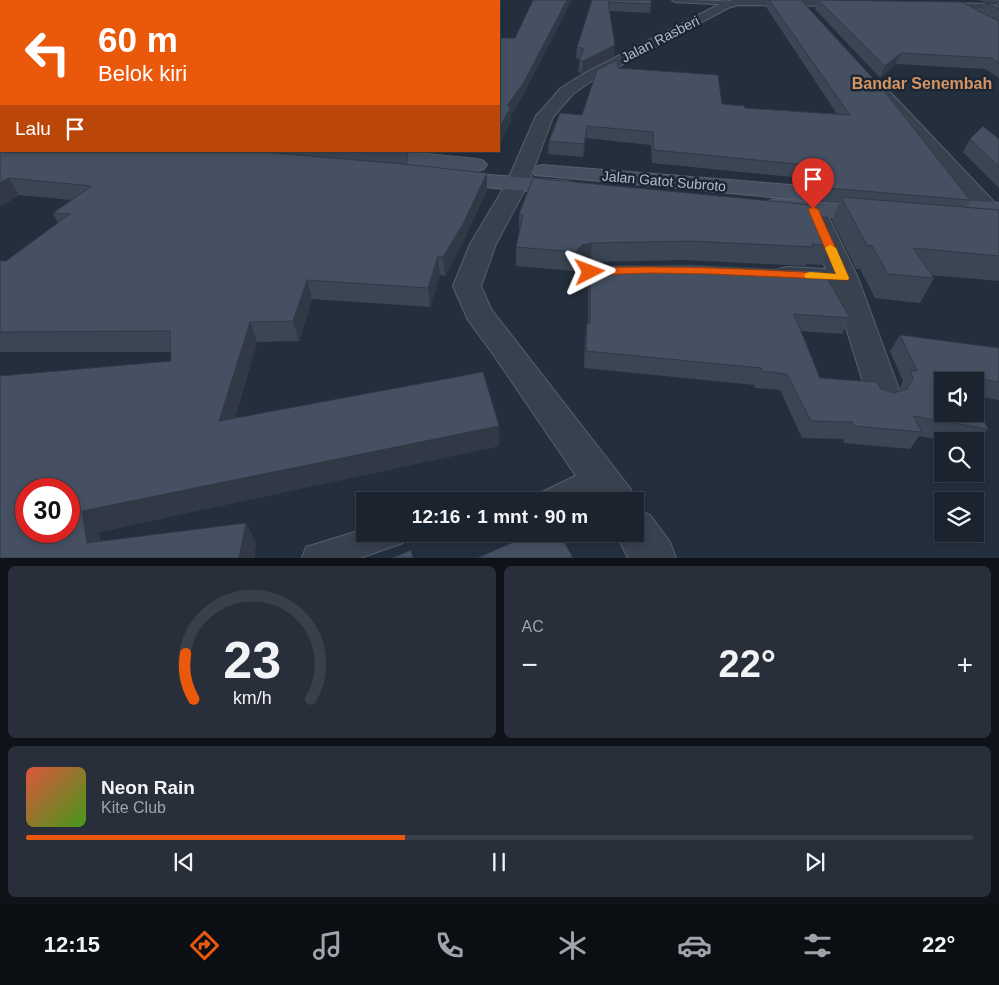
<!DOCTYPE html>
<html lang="id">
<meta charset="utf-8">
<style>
body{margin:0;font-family:Helvetica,sans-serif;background:#282f3a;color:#f1f3f6;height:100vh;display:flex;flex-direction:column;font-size:19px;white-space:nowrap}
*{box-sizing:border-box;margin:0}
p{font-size:16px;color:#a0a4aa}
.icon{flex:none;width:28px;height:28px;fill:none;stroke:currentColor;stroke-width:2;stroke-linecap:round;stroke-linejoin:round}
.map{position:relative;height:558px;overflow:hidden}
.panel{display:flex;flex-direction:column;gap:8px;padding:8px;background:#0f1319;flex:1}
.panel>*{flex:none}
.banner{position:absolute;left:0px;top:0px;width:500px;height:152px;box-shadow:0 2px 8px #0003,0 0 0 1px #39404a;background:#ea580c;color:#fff;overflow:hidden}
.tools{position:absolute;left:934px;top:372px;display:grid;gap:10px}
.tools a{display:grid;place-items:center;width:50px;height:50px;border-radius:0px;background:#1b232e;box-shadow:0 2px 8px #0003,0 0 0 1px #39404a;font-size:25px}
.speed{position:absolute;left:15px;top:478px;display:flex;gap:10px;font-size:25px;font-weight:700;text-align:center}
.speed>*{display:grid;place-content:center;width:65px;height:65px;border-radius:50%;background:#1b232e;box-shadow:0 2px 8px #0003,0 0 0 1px #39404a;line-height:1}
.speed .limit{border:8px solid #d22;background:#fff;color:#111}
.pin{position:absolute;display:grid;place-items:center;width:42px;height:42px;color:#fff;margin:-51px -21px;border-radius:50% 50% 50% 0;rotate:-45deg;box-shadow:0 0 5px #0007}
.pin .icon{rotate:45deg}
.me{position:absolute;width:55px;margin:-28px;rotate:87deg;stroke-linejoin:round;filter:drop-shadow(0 0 4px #0008)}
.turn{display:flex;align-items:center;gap:18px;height:105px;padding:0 15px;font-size:22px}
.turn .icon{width:65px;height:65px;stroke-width:2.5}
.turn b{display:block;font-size:35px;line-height:42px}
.then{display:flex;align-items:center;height:48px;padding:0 15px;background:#0003;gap:10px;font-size:19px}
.big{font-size:38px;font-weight:600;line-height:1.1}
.panel .card{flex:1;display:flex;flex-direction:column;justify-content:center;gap:8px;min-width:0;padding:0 18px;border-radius:8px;background:#282f3a}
.panel .dial{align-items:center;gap:0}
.dial svg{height:130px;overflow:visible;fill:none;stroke:#39404a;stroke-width:7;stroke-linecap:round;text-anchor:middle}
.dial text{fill:#f1f3f6;stroke:none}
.song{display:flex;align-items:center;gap:15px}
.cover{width:60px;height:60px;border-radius:8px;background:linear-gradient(135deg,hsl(10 70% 55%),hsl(100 70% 35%))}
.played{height:5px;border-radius:2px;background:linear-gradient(90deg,#ea580c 40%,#39404a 40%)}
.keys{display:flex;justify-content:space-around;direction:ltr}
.heat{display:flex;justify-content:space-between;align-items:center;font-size:28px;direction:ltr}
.panel .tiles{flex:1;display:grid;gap:8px;grid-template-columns:1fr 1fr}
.card:last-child{grid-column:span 2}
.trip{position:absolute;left:356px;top:492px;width:288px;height:50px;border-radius:0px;background:#1b232e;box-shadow:0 2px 8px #0003,0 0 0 1px #39404a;font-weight:600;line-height:50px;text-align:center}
.tabs{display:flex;height:80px;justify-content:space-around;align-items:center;background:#0b0e12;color:#a0a4aa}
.tabs .icon{width:35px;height:35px}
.tabs .selected{color:#ea580c}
.tabs b{font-size:22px;color:#f1f3f6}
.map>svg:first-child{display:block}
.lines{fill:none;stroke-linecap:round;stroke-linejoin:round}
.lane-casing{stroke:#565f6c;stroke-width:2}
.street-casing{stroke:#565f6c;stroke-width:2}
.secondary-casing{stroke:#565f6c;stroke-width:2}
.lane{fill:#38414e;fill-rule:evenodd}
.street{fill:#38414e;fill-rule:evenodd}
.secondary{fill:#465061;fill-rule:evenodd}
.wall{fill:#3b4654}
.shaded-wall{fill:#303945}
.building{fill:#455162;stroke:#303945;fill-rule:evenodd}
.route{fill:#ea580c;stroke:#983908}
.slow{fill:#f59e0b}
.labels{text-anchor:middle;stroke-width:5;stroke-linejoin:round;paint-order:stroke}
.far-street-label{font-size:14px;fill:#b4bcc9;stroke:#1d2633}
.far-quarter-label{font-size:16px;font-weight:bold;fill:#d59563;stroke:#1d2633}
</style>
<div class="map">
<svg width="999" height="558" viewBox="0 0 999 558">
<rect width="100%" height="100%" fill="#242f3e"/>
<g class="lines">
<defs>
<g id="lane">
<path d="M672,0C687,0 725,0 736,3L733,5L675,2Z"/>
<polygon points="598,465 607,468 611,476 607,484 574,501 536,501 540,493"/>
<polygon points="365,529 365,534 407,534 403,543 360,558 302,558 306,547"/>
</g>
<g id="street">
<polygon points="732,0 856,0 860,3 855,6 738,5 728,8 593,80 573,94 553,117 528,184 496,244 481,286 491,309 630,488 636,501 635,504 635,501 593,501 493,354 468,320 453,286 470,244 506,184 536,116 561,88 583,74 720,4"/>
<polygon points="933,3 999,4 999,10 929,8 928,6 929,4"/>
<polygon points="884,90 890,92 996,204 999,208 996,214 988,216 980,214 878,98 876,95 878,92"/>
<polygon points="815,207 823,209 827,214 858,278 901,395 896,404 884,408 872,404 867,395 833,286 788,283 778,281 774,275 778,269 788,267 826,269 803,214 807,209"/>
<polygon points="635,509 650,515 670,542 676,558 628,558 616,534 635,534"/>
</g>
<g id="secondary">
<polygon points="319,151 396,151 477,159 484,161 487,165 484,169 477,171 329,157 322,155"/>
<polygon points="542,165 803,186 811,188 814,193 811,198 803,200 535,175 532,171 535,167"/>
<polygon points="450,172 567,181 575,183 578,188 575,193 567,195 442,183 439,178 442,173"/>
<polygon points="929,197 999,203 999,217 921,209 918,204 921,199"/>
<polygon points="776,199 873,207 881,209 885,214 881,219 873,221 768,211 764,206 768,201"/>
</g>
</defs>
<use href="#lane" class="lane-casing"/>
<use href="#street" class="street-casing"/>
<use href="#secondary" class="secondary-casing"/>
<use href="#lane" class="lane"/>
<use href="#street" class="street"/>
<use href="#secondary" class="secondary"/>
</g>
<g class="wall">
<polygon points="0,0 303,0 301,1 1,1 1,151 331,158 269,152 268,151 408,151 407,164 487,190 464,240 445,276 440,275 430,307 312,299 299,341 257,342 235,418 499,426 499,446 99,532 100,541 246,523 256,543 254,558 0,558 171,361 171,352 0,352 0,261 6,261 58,223 53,213 71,200 19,195 0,207"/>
<polygon points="592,0 651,4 650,13 610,11 614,56 582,73 578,72 580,59 576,58 577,47"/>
<polygon points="768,0 801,0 970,200 966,207 999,210 999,281 931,275 934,278 920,303 875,298 860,269 856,269 832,220 839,203 811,200 802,178 652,163 651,145 586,138 583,157 548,154 549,141 582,115 618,68 722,104 745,108 837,114 766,7"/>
<polygon points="818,0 981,12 985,3 999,4 999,78 985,69 896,64 880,78 815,9"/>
<polygon points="979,0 999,0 999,3 984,2"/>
<polygon points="970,139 999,139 999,188 963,152"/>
<polygon points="519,214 831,246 822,265 807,264 806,266 685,260 590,262 580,264 574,271 516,266 516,247 519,233"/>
<polygon points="590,266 850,318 842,334 801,331 820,378 881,389 894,393 901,391 900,387 903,381 890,351 900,335 999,348 999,400 975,396 975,381 942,381 988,429 975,445 975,441 949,441 919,436 910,449 844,443 843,439 802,438 780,390 755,388 754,385 584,368 585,340 587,323 588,323 588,282"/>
</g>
<g class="shaded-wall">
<polygon points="291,0 303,0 301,1 289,1"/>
<polygon points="567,0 572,0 523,96 511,115 511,121 499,146 499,130 507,106"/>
<polygon points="615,45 614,56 582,73 583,61"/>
<polygon points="901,53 896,64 880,78 885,66"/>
<polygon points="587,126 586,138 583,157 584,144"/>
<polygon points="406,151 408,151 407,164"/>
<polygon points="487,173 487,190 464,240 445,276 443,257"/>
<polygon points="9,178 19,195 0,207 0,183"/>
<polygon points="592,243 590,262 580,264 574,271 576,252 582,245"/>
<polygon points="438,256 440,275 430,307 428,288"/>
<polygon points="307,280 312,299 299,341 293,321"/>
<polygon points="250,322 257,342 228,442 219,421"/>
<polygon points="499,426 499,446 99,532 103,558 87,543 82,511"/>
<polygon points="246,523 256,543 254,558 239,558"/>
</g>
<g class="building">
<polygon points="0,0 291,0 289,1 1,1 1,105 0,105"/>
<polygon points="533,0 567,0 524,82 507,106 511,106 499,130 499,38 515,38"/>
<polygon points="592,0 651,0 651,4 608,2 615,45 583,61 579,61 584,49 577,47"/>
<polygon points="769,0 801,0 882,88 970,200 816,187 807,165 654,150 653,132 587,126 584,144 549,141 560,113 582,115 597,70 617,60 618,68 718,75 722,104 745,106 745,108 850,115"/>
<polygon points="818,0 961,2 999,21 999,63 991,58 901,53 885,66"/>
<polygon points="985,3 999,4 999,9"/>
<path d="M0,110H1V151H252L403,164L487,173L464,222L443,257L438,256L428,288L307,280L293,321L250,322L219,421L483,372L499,426L82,511L87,543L246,523L239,558H0V376L171,361L170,331L0,332V261H6L70,214L53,213L92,186L9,178L0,183ZM26,489H69V531H26Z"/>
<polygon points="983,126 999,139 999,167 970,139"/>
<polygon points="533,178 812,205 831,246 812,244 813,247 690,241 592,243 582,245 576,252 516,247 523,215 519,214"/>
<polygon points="841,197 999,210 999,256 913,248 934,278 888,274 872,246 867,245"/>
<polygon points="689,265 823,271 850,318 794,314 820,378 877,382 881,389 894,393 907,389 913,379 910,370 917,371 900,335 999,348 999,382 961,376 964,381 942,381 942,414 975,414 975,403 988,429 913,416 922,432 854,426 852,422 811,421 787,374 762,371 761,368 586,351 587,323 590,324 590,266"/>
<polygon points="532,534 560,534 573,558 477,558"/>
<polygon points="411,550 413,558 392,558"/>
</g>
<path class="route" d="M813,206L818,209L849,278L848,280L710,274L650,273L590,275L584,272L590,268C672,265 754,269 836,274L808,209Z"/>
<polygon class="slow" points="830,245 836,248 849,278 848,280 806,278 804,276 806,273 810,272 836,274 825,248"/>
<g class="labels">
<g class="far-street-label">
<text transform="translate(660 39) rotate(-27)" y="5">Jalan Rasberi</text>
<text transform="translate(664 181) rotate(5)" y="5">Jalan Gatot Subroto</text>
</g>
<g class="far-quarter-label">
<text x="922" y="89">Bandar Senembah</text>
</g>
</g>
</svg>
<div class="tools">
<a><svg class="icon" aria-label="sound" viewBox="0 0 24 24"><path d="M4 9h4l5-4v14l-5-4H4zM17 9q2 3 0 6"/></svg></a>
<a><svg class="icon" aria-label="search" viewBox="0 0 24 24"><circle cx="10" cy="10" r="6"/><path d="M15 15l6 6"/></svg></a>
<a><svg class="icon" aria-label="layers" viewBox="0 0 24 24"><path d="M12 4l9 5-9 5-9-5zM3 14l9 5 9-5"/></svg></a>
</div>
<div class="speed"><div class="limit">30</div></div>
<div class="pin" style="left:813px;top:209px;background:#d93025"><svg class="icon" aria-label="arrive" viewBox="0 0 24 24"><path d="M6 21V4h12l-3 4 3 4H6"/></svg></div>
<svg class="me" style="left:590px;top:272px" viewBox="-20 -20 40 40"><path d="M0-17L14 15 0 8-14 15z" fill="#ea580c" stroke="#fff" stroke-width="4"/></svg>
<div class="trip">12:16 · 1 mnt · 90 m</div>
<div class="banner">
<div class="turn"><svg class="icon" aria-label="left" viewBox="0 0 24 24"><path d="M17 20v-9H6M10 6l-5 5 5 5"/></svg><div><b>60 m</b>Belok kiri</div></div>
<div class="then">Lalu<svg class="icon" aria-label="arrive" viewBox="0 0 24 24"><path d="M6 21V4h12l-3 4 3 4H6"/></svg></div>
</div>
</div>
<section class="panel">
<div class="tiles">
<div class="card dial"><svg viewBox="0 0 100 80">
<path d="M14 69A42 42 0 1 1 86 69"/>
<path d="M14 69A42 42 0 0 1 9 41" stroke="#ea580c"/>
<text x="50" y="56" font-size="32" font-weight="700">23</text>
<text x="50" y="72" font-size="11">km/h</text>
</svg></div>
<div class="card"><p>AC</p>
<div class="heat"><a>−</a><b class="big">22°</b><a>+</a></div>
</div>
<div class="card">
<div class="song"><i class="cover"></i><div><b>Neon Rain</b><p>Kite Club</p></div></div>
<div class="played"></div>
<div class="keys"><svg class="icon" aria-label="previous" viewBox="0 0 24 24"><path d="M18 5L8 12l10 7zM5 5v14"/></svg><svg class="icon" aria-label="pause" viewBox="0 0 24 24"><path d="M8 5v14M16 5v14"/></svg><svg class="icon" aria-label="next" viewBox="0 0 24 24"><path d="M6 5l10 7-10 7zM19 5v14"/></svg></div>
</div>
</div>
</section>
<nav class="tabs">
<b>12:15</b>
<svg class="icon selected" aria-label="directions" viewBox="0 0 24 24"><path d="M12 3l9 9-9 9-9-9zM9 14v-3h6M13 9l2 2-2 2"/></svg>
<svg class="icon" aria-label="music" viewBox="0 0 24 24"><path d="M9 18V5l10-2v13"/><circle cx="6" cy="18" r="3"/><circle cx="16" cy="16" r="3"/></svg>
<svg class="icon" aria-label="phone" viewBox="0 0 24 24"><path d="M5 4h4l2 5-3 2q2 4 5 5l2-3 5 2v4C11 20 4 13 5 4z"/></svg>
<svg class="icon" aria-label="climate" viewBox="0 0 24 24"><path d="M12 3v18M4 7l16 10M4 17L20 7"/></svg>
<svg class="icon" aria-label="car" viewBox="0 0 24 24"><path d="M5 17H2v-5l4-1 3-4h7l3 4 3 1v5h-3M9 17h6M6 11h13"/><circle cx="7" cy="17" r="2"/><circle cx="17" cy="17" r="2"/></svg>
<svg class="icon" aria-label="filters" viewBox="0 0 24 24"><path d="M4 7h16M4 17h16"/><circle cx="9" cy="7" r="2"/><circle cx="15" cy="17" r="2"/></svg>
<b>22°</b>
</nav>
